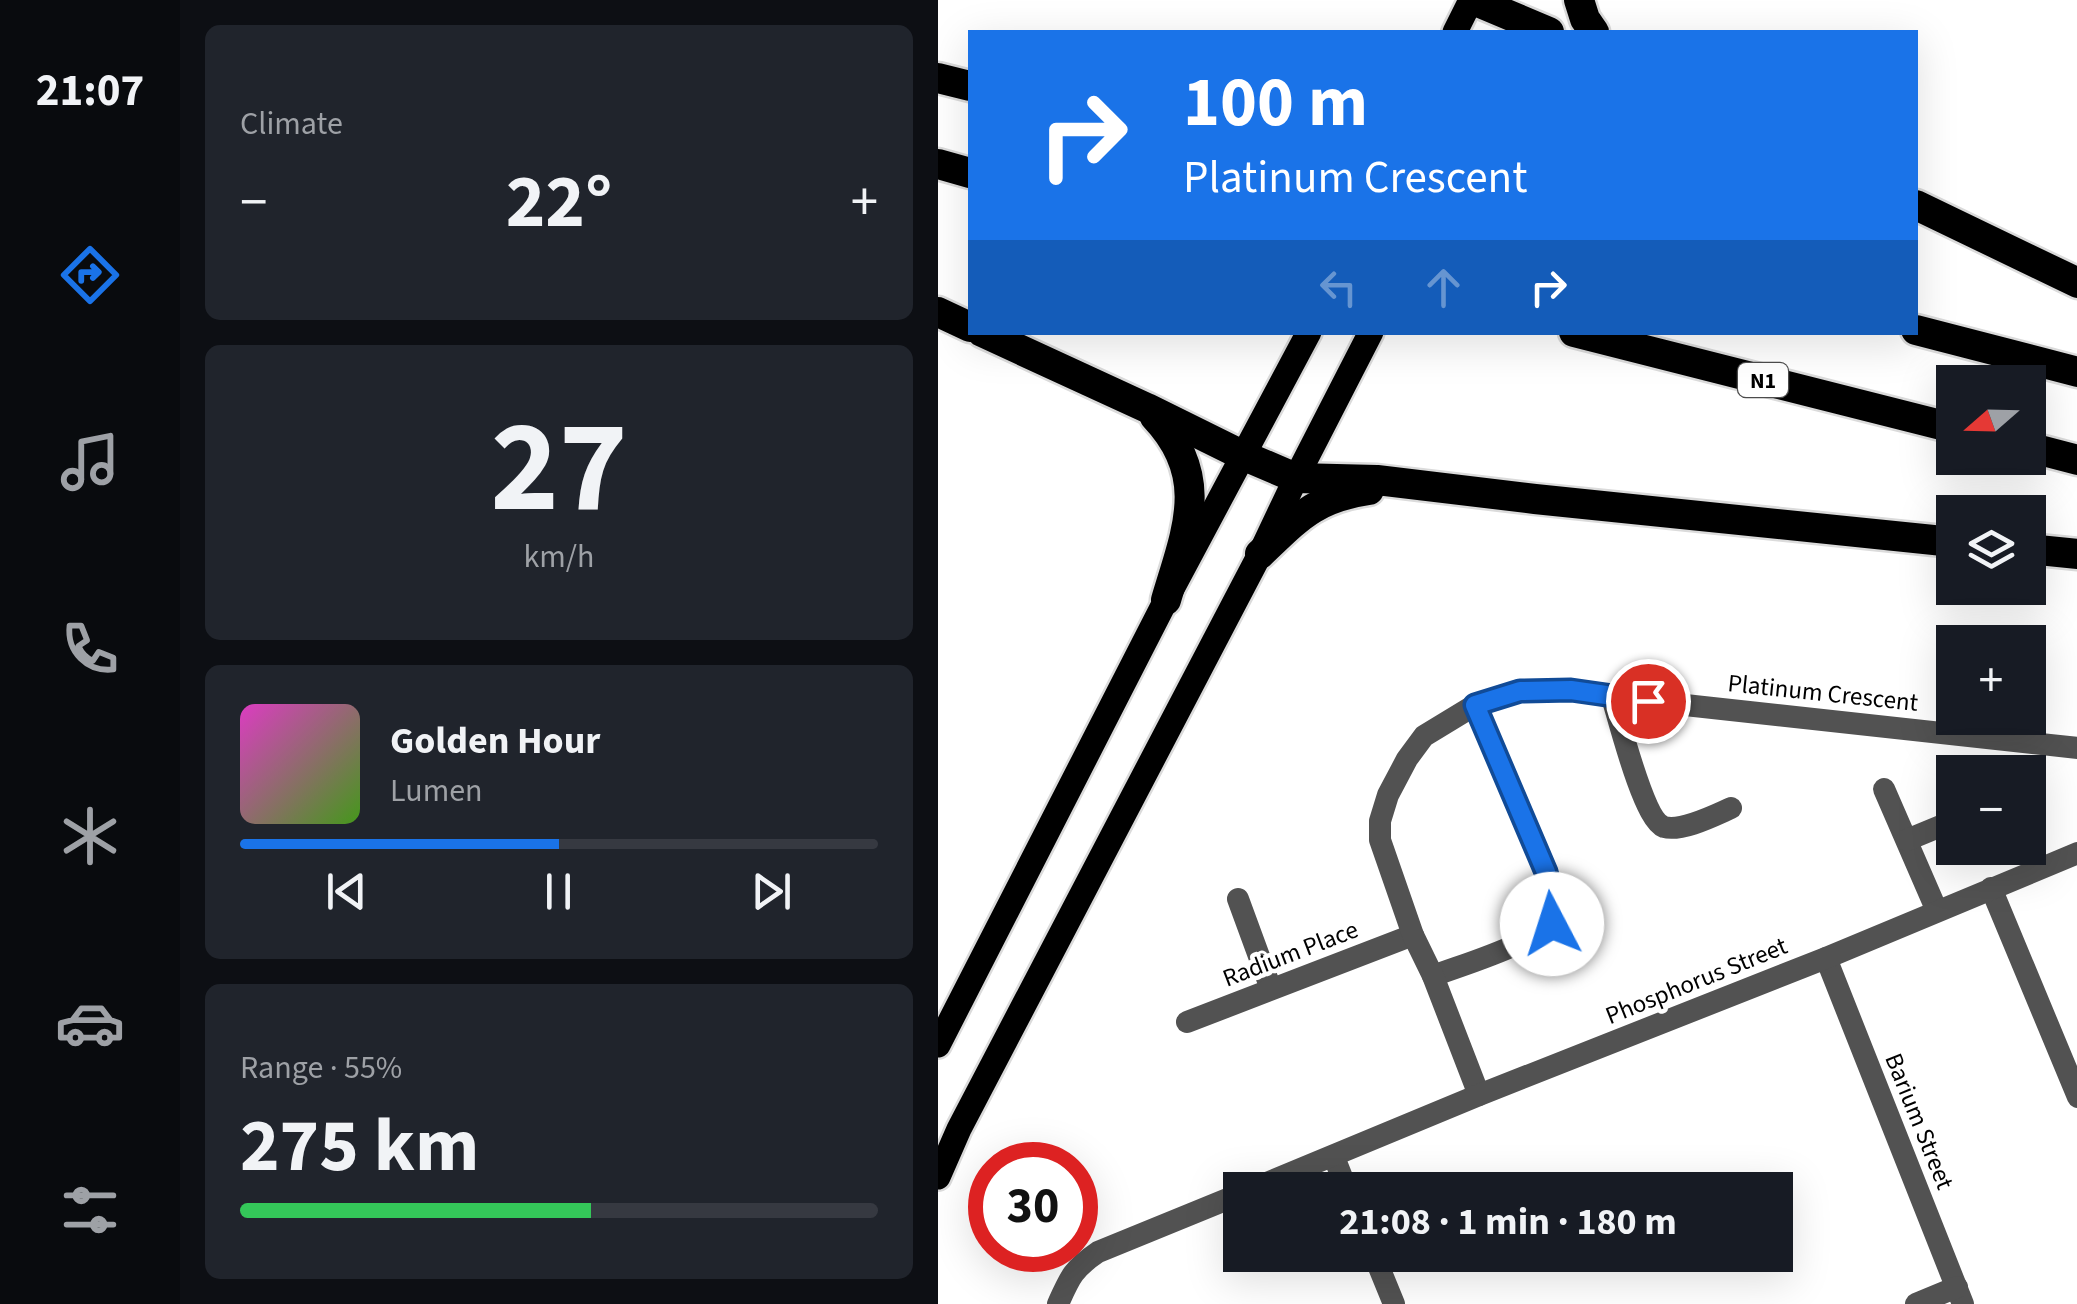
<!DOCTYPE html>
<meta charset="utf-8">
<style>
body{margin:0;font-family:"Source Sans 3",sans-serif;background:#20242c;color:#f1f3f6;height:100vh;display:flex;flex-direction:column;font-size:38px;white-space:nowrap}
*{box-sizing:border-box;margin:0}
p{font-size:32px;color:#9ea1a6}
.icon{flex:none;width:55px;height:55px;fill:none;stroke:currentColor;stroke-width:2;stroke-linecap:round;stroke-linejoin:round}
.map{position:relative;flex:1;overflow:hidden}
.details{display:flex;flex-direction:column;gap:25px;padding:25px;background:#0d0f14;width:758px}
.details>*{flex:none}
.guide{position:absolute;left:30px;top:30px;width:950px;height:305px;border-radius:0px;box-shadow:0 10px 40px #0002;background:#1a73e8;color:#fff;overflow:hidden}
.needle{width:65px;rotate:250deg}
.controls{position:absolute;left:998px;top:365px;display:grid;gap:20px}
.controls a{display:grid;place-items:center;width:110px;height:110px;border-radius:0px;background:#171b24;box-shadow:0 10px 40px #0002;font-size:50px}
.speed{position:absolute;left:30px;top:1142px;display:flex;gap:20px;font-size:50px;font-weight:700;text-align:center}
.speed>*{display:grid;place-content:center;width:130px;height:130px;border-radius:50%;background:#171b24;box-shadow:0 10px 40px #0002;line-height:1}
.speed .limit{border:15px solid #d22;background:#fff;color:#111}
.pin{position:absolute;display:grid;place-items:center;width:85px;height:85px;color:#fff;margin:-42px;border:5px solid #fff;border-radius:50%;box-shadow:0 2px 10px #0007}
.me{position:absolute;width:110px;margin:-55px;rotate:355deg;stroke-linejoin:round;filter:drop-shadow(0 0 8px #0008)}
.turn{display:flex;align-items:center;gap:35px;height:210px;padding:0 50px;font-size:45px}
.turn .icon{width:130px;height:130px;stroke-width:2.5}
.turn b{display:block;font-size:70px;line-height:85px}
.lanes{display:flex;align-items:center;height:95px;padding:0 50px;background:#0003;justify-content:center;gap:50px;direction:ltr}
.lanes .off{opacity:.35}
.big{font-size:75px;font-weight:700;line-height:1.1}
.details .tile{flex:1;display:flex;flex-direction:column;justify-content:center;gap:15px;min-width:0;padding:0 35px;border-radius:15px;background:#20242c}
.details .dial{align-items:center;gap:0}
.dial b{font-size:130px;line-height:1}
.song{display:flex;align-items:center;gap:30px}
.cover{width:120px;height:120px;border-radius:15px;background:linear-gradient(135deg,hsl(310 70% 55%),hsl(100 70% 35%))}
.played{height:10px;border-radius:5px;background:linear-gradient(90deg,#1a73e8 50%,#363941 50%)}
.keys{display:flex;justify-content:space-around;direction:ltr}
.heat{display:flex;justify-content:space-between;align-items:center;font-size:55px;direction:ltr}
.charge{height:15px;border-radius:8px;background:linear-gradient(90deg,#34c759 55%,#363941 0)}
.trip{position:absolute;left:285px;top:1172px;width:570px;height:100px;border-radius:0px;background:#171b24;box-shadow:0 10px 40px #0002;font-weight:700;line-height:100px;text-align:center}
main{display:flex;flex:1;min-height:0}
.menu{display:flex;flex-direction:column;width:180px;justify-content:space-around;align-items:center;background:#090b0e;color:#9ea1a6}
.menu .icon{width:70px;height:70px}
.menu .selected{color:#1a73e8}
.menu b{font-size:45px;color:#f1f3f6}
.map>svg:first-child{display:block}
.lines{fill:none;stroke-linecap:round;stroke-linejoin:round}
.major-casing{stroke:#dbdbdb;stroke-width:30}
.highway-casing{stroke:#dbdbdb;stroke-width:35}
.minor{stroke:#525252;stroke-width:22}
.major{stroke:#000;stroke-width:25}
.highway{stroke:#000;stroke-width:30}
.route-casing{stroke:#114b97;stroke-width:25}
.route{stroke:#1a73e8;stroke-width:18}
.labels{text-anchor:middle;stroke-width:9;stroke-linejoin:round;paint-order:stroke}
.shield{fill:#fff;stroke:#4c4c4c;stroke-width:2.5}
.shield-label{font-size:22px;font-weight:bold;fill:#000}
.street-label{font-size:25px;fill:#000;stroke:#fff}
</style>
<main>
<nav class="menu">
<b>21:07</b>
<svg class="icon selected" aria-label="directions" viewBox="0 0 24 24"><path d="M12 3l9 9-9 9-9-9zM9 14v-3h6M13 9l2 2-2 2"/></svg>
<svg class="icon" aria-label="music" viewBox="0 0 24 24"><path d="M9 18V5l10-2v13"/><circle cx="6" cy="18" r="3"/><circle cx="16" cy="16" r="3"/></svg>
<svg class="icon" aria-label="phone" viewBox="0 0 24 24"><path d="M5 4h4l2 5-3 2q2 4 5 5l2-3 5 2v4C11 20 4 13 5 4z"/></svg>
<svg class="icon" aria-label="climate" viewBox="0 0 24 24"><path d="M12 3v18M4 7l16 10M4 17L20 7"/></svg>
<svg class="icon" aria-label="car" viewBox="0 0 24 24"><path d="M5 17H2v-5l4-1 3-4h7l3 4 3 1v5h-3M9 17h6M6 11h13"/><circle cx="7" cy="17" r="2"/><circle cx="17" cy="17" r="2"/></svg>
<svg class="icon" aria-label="filters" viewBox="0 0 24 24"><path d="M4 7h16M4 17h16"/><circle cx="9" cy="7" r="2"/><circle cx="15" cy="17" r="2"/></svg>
</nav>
<section class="details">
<div class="tile"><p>Climate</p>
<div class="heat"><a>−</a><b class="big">22°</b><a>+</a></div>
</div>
<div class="tile dial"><b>27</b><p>km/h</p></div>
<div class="tile">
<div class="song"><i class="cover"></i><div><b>Golden Hour</b><p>Lumen</p></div></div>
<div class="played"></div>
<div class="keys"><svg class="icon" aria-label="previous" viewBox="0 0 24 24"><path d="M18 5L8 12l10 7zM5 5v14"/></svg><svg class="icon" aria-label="pause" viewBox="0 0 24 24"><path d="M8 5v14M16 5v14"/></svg><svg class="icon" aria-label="next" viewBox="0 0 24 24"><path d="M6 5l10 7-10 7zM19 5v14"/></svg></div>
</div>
<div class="tile"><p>Range · 55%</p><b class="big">275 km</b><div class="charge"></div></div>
</section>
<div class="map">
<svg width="1140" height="1304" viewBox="0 0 1140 1304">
<rect width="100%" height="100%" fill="#fff"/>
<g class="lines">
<defs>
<g id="major">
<polyline points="517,32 533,0"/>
<polyline points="0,1045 228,600 371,332"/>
<polyline points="0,1177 21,1129 322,554 358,478 433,332"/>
</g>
<g id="highway">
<polyline points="535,0 611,32"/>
<polyline points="641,0 647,19 656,32"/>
<polyline points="0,78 32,86"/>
<polyline points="0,164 32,173"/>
<polyline points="978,205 1140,283"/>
<polyline points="0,312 32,327"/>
<polyline points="978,330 1140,372"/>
<polyline points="44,332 209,408 304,455 358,478 439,480 597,499 1015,542"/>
<polyline points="636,332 1015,428"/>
<path d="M217,417C274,477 248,532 228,600"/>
<polyline points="1090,447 1140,460"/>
<polyline points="1090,549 1140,554"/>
<path d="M322,554C360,518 376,498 431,490"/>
</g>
</defs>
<use href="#major" class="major-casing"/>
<use href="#highway" class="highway-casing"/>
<g class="minor">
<path d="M674,697C681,720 706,820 726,827C744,832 777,815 793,808"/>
<polyline points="946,789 999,911"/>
<polyline points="969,840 1015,821"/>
<polyline points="1053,888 1140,1097"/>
<polyline points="300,899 333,989"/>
<polyline points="888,958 1025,1304"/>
<path d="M495,976C526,964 605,942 619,914L608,873L537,705"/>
<polyline points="249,1022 475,935"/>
<polyline points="541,1095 495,976 475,935 442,840 442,821 450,795 469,759 486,736 537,705 582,691 633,690 674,697 1140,748"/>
<polyline points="396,1157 409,1190"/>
<polyline points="312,1190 541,1095 888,958 1140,853"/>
<polyline points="436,1255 456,1304"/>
<path d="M120,1304C132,1277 135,1269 160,1252L302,1194"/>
<polyline points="978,1304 1019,1287"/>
</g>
<use href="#major" class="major"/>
<use href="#highway" class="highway"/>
</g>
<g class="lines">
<defs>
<polyline id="route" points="614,924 619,914 608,872 537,705 582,691 633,690 710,701"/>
</defs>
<use href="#route" class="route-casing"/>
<use href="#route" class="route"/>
</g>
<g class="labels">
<rect class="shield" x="800" y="363" width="50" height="34" rx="8"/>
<g class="shield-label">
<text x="825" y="388">N1</text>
</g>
<g class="street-label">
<text transform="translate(885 692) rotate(6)" y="9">Platinum Crescent</text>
<text transform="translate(352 953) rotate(-21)" y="9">Radium Place</text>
<text transform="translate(758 980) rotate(-22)" y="9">Phosphorus Street</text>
<text transform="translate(982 1121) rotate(68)" y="9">Barium Street</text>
</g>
</g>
</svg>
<div class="controls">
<a><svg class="needle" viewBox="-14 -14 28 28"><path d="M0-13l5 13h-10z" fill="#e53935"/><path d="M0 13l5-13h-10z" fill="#9ea1a6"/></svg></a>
<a><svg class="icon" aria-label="layers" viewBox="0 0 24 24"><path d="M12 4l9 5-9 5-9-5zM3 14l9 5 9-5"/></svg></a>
<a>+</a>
<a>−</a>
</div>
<div class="speed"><div class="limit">30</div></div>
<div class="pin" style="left:710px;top:701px;background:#d93025"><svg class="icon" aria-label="arrive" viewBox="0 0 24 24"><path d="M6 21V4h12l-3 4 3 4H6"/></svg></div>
<svg class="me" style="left:614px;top:924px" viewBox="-20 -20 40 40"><circle r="19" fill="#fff"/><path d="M0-13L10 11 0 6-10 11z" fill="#1a73e8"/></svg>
<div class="trip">21:08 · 1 min · 180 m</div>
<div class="guide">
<div class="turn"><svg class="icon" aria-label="right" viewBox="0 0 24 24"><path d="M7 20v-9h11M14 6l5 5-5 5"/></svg><div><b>100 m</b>Platinum Crescent</div></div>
<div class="lanes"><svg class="icon off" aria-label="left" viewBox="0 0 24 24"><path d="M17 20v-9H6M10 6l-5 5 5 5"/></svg><svg class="icon off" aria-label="ahead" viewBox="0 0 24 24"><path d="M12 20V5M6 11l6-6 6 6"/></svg><svg class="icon" aria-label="right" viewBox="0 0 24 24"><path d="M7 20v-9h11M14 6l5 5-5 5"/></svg></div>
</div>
</div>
</main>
